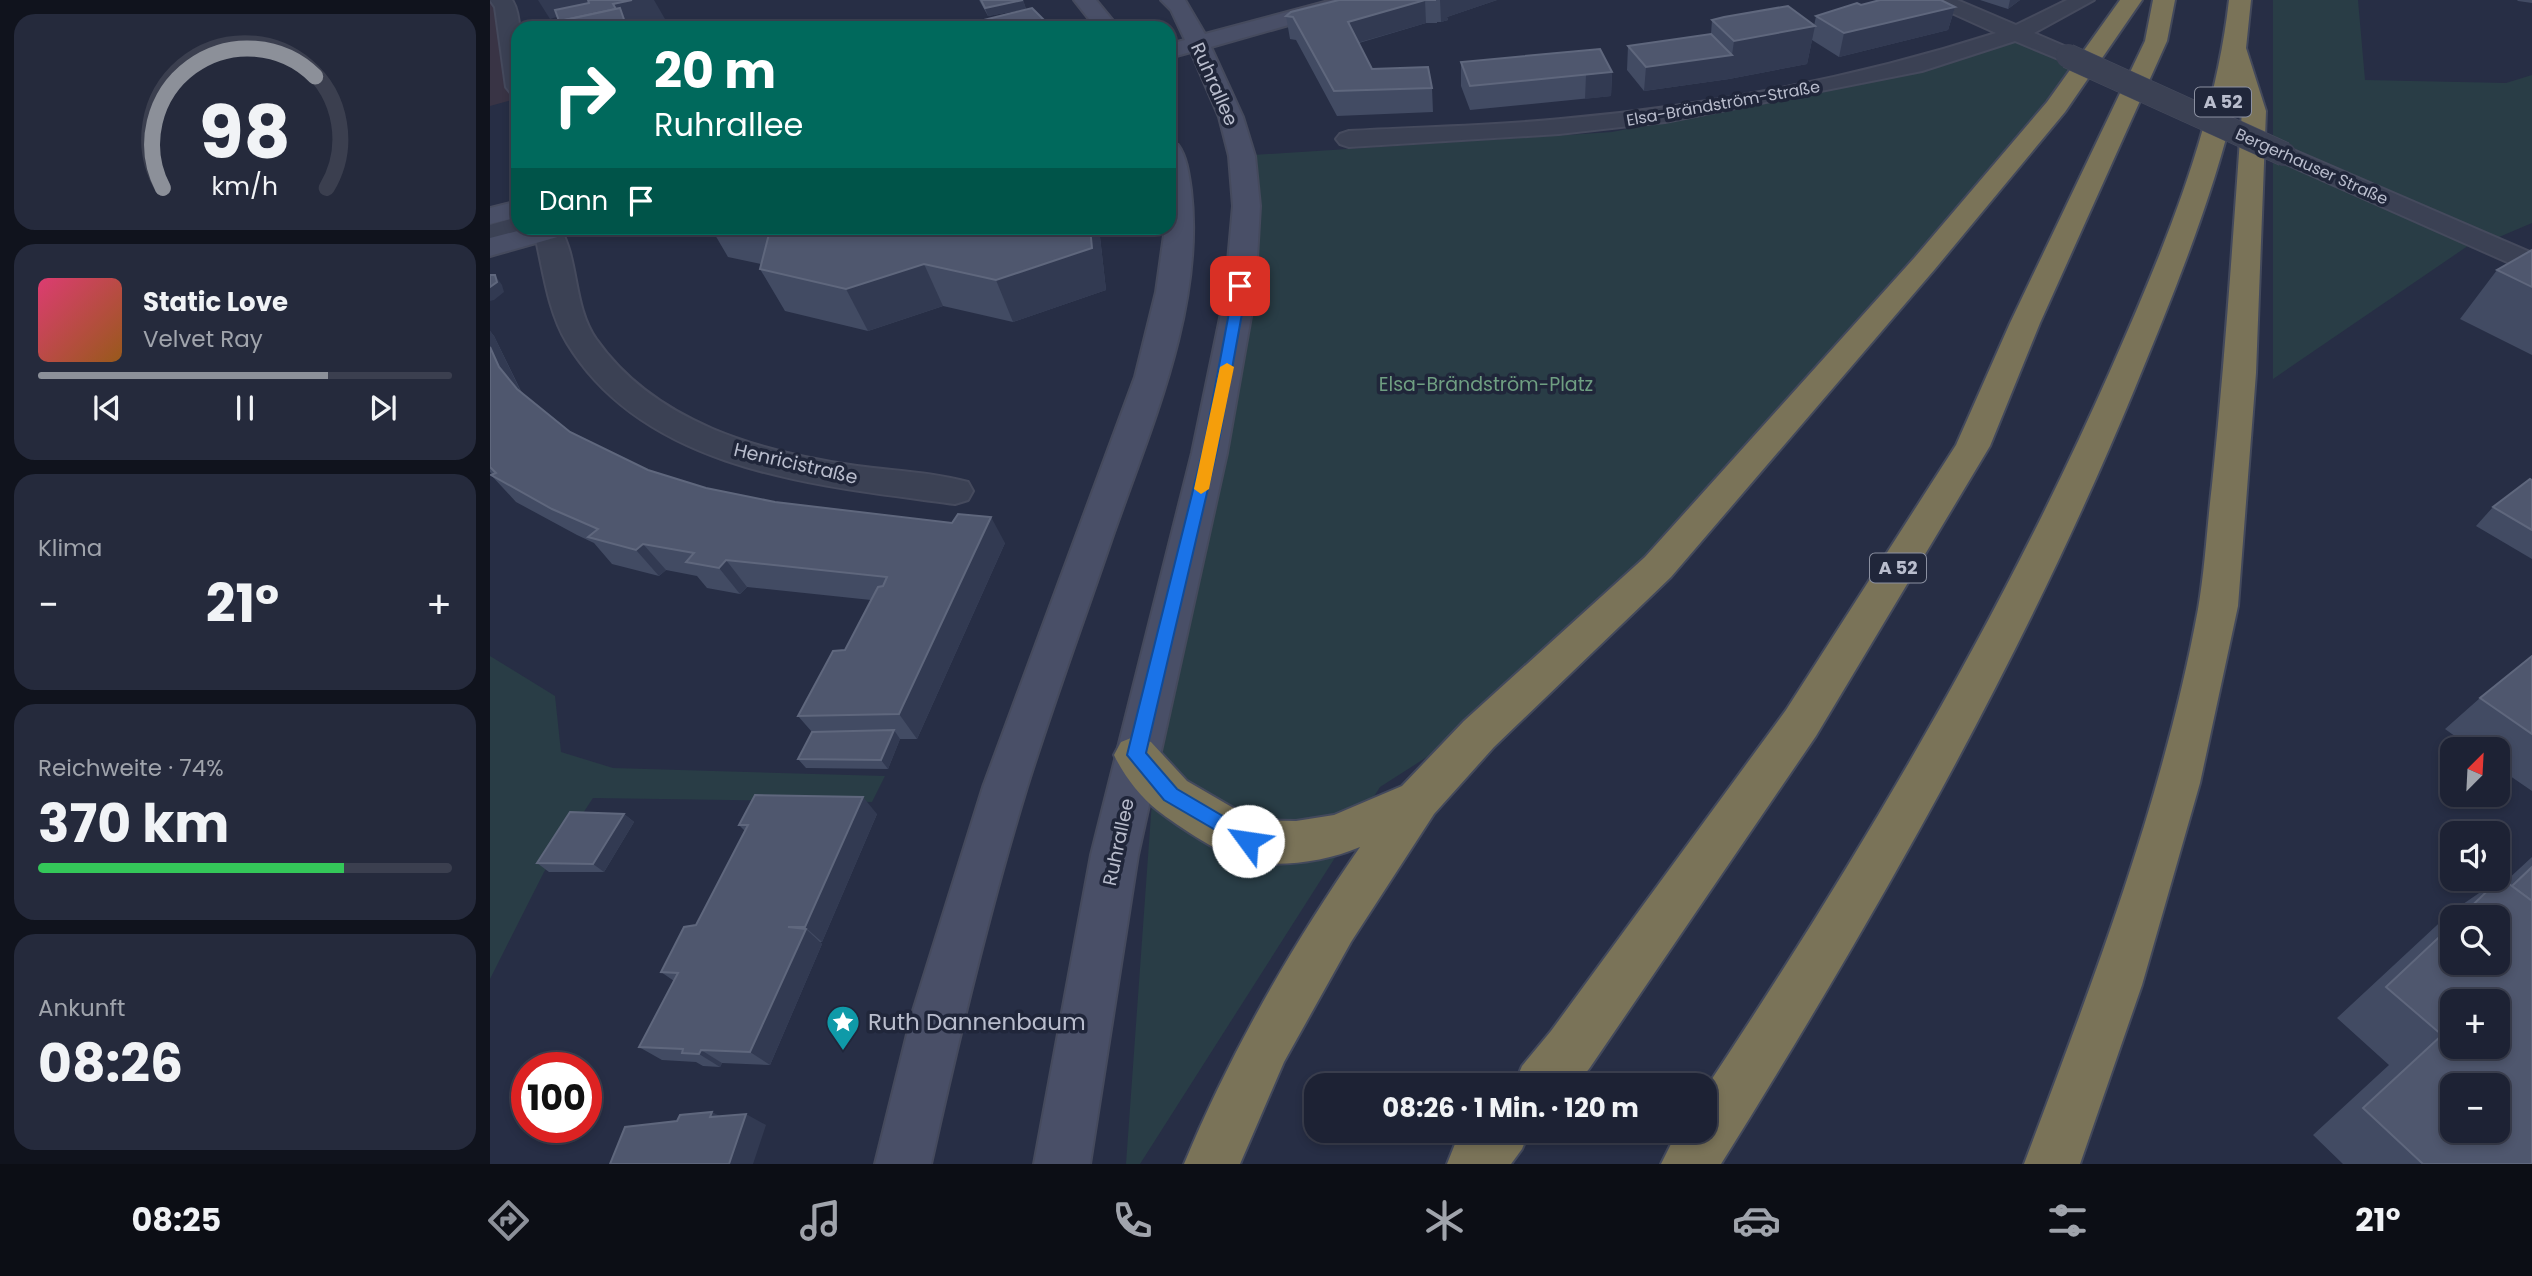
<!DOCTYPE html>
<html lang="de">
<meta charset="utf-8">
<style>
body{margin:0;font-family:Poppins,sans-serif;background:#252a3c;color:#f1f3f6;height:100vh;display:flex;flex-direction:column;font-size:26px;white-space:nowrap}
*{box-sizing:border-box;margin:0}
p{font-size:23px;color:#a0a4ac}
.icon{flex:none;width:38px;height:38px;fill:none;stroke:currentColor;stroke-width:2;stroke-linecap:round;stroke-linejoin:round}
.map{position:relative;flex:1;overflow:hidden}
.details{display:flex;flex-direction:column;gap:14px;padding:14px;background:#10131d;width:490px}
.details>*{flex:none}
.hud{position:absolute;left:21px;top:21px;width:665px;height:214px;border-radius:21px;box-shadow:0 4px 10px #0003,0 0 0 2px #3b3f4f;background:#00695c;color:#fff;overflow:hidden}
.needle{width:46px;rotate:24deg}
.fabs{position:absolute;left:1950px;top:737px;display:grid;gap:14px}
.fabs a{display:grid;place-items:center;width:70px;height:70px;border-radius:14px;background:#1d2234;box-shadow:0 4px 10px #0003,0 0 0 2px #3b3f4f;font-size:35px}
.speed{position:absolute;left:21px;top:1052px;display:flex;gap:14px;font-size:35px;font-weight:700;text-align:center}
.speed>*{display:grid;place-content:center;width:91px;height:91px;border-radius:50%;background:#1d2234;box-shadow:0 4px 10px #0003,0 0 0 2px #3b3f4f;line-height:1}
.speed .limit{border:10px solid #d22;background:#fff;color:#111}
.pin{position:absolute;display:grid;place-items:center;width:60px;height:60px;color:#fff;margin:-30px;border-radius:14px;box-shadow:0 4px 10px #0006}
.me{position:absolute;width:77px;margin:-38px;rotate:301deg;stroke-linejoin:round;filter:drop-shadow(0 0 5px #0008)}
.turn{display:flex;align-items:center;gap:24px;height:147px;padding:0 28px;font-size:32px}
.turn .icon{width:91px;height:91px;stroke-width:2.5}
.turn b{display:block;font-size:49px;line-height:60px}
.then{display:flex;align-items:center;height:66px;padding:0 28px;background:#0003;gap:14px;font-size:26px}
.big{font-size:52px;font-weight:700;line-height:1.1}
.details .tile{flex:1;display:flex;flex-direction:column;justify-content:center;gap:10px;min-width:0;padding:0 24px;border-radius:21px;background:#252a3c}
.details .dial{align-items:center;gap:0}
.dial svg{height:182px;overflow:visible;fill:none;stroke:#3b3f4f;stroke-width:7;stroke-linecap:round;text-anchor:middle}
.dial text{fill:#f1f3f6;stroke:none}
.song{display:flex;align-items:center;gap:21px}
.cover{width:84px;height:84px;border-radius:10px;background:linear-gradient(135deg,hsl(340 70% 55%),hsl(30 70% 35%))}
.played{height:7px;border-radius:4px;background:linear-gradient(90deg,#8c9099 70%,#3b3f4f 70%)}
.keys{display:flex;justify-content:space-around;direction:ltr}
.heat{display:flex;justify-content:space-between;align-items:center;font-size:38px;direction:ltr}
.charge{height:10px;border-radius:5px;background:linear-gradient(90deg,#34c759 74%,#3b3f4f 0)}
.trip{position:absolute;left:814px;top:1073px;width:413px;height:70px;border-radius:21px;background:#1d2234;box-shadow:0 4px 10px #0003,0 0 0 2px #3b3f4f;font-weight:700;line-height:70px;text-align:center}
.tab-bar{display:flex;height:112px;justify-content:space-around;align-items:center;background:#0c0e15;color:#a0a4ac}
.tab-bar .icon{width:49px;height:49px}
.tab-bar .selected{color:#8c9099}
.tab-bar b{font-size:32px;color:#f1f3f6}
main{display:flex;flex:1;min-height:0}
.map>svg:first-child{display:block}
.medical{fill:#393445}
.green{fill:#293d46}
.lines{fill:none;stroke-linecap:round;stroke-linejoin:round}
.street-casing{stroke:#454a5d;stroke-width:4}
.secondary-casing{stroke:#454a5d;stroke-width:4}
.highway-casing{stroke:#43495c;stroke-width:4}
.street{fill:#3b4154;fill-rule:evenodd}
.secondary{fill:#494f67;fill-rule:evenodd}
.highway{fill:#7a7358;fill-rule:evenodd}
.street-bridge-casing{stroke:#454a5d;stroke-width:25;stroke-linecap:butt}
.street-bridge{stroke:#3b4154;stroke-width:24}
.wall{fill:#424b63;fill-rule:evenodd}
.shaded-wall{fill:#323a52}
.building{fill:#4f576e;stroke:#5f677d;stroke-width:2;fill-rule:evenodd}
.route{fill:#1a73e8;stroke:#114b97;stroke-width:2}
.slow{fill:#f59e0b}
.labels{text-anchor:middle;stroke-width:7;stroke-linejoin:round;paint-order:stroke}
.far-street-label{font-size:16px;fill:#b9bdcd;stroke:#20263a}
.shield{fill:#20263a;stroke:#8b90a1;stroke-width:2}
.shield-label{font-size:18px;font-weight:bold;fill:#b9bdcd}
.street-label{font-size:19px;fill:#b9bdcd;stroke:#20263a}
.park-label{font-size:19px;fill:#6f9f82;stroke:#20263a}
.near-poi-label{font-size:23px;fill:#b9bdcd;stroke:#20263a;text-anchor:start}
</style>
<main>
<section class="details">
<div class="tile dial"><svg viewBox="0 0 100 80">
<path d="M14 69A42 42 0 1 1 86 69"/>
<path d="M14 69A42 42 0 0 1 81 20" stroke="#8c9099"/>
<text x="50" y="56" font-size="32" font-weight="700">98</text>
<text x="50" y="72" font-size="11">km/h</text>
</svg></div>
<div class="tile">
<div class="song"><i class="cover"></i><div><b>Static Love</b><p>Velvet Ray</p></div></div>
<div class="played"></div>
<div class="keys"><svg class="icon" aria-label="previous" viewBox="0 0 24 24"><path d="M18 5L8 12l10 7zM5 5v14"/></svg><svg class="icon" aria-label="pause" viewBox="0 0 24 24"><path d="M8 5v14M16 5v14"/></svg><svg class="icon" aria-label="next" viewBox="0 0 24 24"><path d="M6 5l10 7-10 7zM19 5v14"/></svg></div>
</div>
<div class="tile"><p>Klima</p>
<div class="heat"><a>−</a><b class="big">21°</b><a>+</a></div>
</div>
<div class="tile"><p>Reichweite · 74%</p><b class="big">370 km</b><div class="charge"></div></div>
<div class="tile"><p>Ankunft</p><b class="big">08:26</b></div>
</section>
<div class="map">
<svg width="2042" height="1164" viewBox="0 0 2042 1164">
<rect width="100%" height="100%" fill="#272e45"/>
<polygon class="medical" points="0,0 10,0 27,92 26,99 0,106"/>
<g class="green">
<polygon points="1783,0 1868,0 1875,80 2016,83 2042,75 2042,223 2002,240 1988,239 1783,379"/>
<polygon points="1528,34 1593,64 1135,593 987,725 890,787 650,1164 636,1164 668,717 756,354 768,245 763,155 1122,132 1394,78"/>
<polygon points="0,656 65,696 71,752 123,768 395,776 382,802 103,798 54,872 0,979"/>
</g>
<g class="lines">
<defs>
<g id="street">
<path d="M0,0H22C35,19 28,68 28,94L20,92L16,87L5,7Z"/>
<path d="M1438,0H1467L1526,25L1577,0H1604L1544,33L1586,51L1589,56L1578,63L1525,41L1432,71L1175,122L1069,134L859,147L850,144L846,139L850,134L859,131C929,127 1000,126 1071,119C1218,106 1366,78 1506,33L1442,4Z"/>
<polygon points="1794,146 2042,253 2042,273 1785,159 1781,154 1785,149"/>
<polygon points="28,217 28,228 40,228 38,231 0,242 0,225"/>
<path d="M46,228H70C89,260 83,306 106,339C165,423 270,452 367,466C403,471 442,472 478,482L483,491L478,500L465,504C330,486 155,472 77,343C57,310 53,267 44,231Z"/>
</g>
<g id="secondary">
<polygon points="584,0 606,0 629,28 606,28"/>
<polygon points="671,0 695,0 715,34 842,0 877,0 873,4 721,47 753,117 765,156 770,206 765,294 737,453 648,855 600,1164 544,1164 601,855 702,453 735,294 743,206 739,156 729,117 701,52 679,58 679,44 695,40 681,10"/>
<path d="M679,142L688,145C697,157 699,176 701,190C715,309 659,431 621,541C593,623 563,704 537,787C499,911 469,1037 441,1164H385L422,1014L493,787L645,377L666,292L675,228H679Z"/>
<polygon points="28,201 28,217 0,224 0,208"/>
<polygon points="39,228 82,228 78,234 0,256 0,238"/>
</g>
<g id="highway">
<path d="M1630,0H1652L1575,112L1445,269L1181,577L1004,747L944,814L861,942L794,1062L750,1164H694C741,1051 801,947 870,847C837,861 796,867 760,862C737,859 686,825 667,810C650,797 633,774 624,755L631,742L646,736L661,742L697,781L764,820L806,821L844,815L912,786L974,721L1155,557L1425,257L1557,102Z"/>
<polygon points="1663,0 1685,0 1677,41 1550,323 1500,446 1326,736 1099,1069 1085,1085 1024,1085 1032,1066 1061,1031 1296,710 1466,445 1520,323 1655,41"/>
<path d="M1739,0H1761L1756,48L1776,111L1766,373L1748,606L1710,783L1652,985L1590,1164H1534C1602,984 1673,800 1708,609C1715,569 1717,526 1722,485C1735,361 1743,236 1752,111L1747,95C1724,196 1684,293 1645,388C1533,659 1386,916 1231,1164H1171L1188,1130H1214V1091C1367,860 1508,624 1620,371C1673,251 1724,131 1739,0Z"/>
<polygon points="977,1130 1040,1130 1032,1149 1021,1164 957,1164 965,1144"/>
</g>
</defs>
<use href="#street" class="street-casing"/>
<use href="#secondary" class="secondary-casing"/>
<use href="#highway" class="highway-casing"/>
<use href="#street" class="street"/>
<use href="#secondary" class="secondary"/>
<use href="#highway" class="highway"/>
<defs>
<polyline id="street-bridge" points="1578,56 1794,154"/>
</defs>
<use href="#street-bridge" class="street-bridge-casing"/>
<use href="#street-bridge" class="street-bridge"/>
</g>
<g class="wall">
<polygon points="489,0 533,0 536,9 498,16"/>
<polygon points="849,0 1007,0 957,17 958,20 951,22 947,22 947,23 936,23 869,43 882,69 942,88 943,112 847,116 806,40 800,39 796,16"/>
<polygon points="1490,0 1530,0 1518,9"/>
<polygon points="2027,0 2042,0 2042,3 2028,1"/>
<polygon points="1371,5 1465,7 1458,30 1349,57 1322,40 1317,64 1239,79 1154,91 1137,70 1138,46 1221,34 1222,20 1324,26 1326,16"/>
<polygon points="971,62 1122,72 1121,96 980,110 971,86"/>
<polygon points="221,228 609,228 616,290 523,322 453,306 378,331 295,311 270,269 271,264 238,257"/>
<polygon points="2042,250 2042,355 1970,319 2007,270"/>
<polygon points="0,331 4,336 32,393 80,432 158,470 216,488 285,502 515,543 427,739 410,739 398,769 316,768 308,759 322,732 308,716 355,650 381,600 257,587 250,594 217,588 207,576 176,570 169,576 122,564 104,543 87,535 26,502 1,475 3,475 0,472"/>
<polygon points="2042,480 2042,559 1986,526 2003,507"/>
<polygon points="2042,656 2042,791 2007,767 2007,749 1983,749 1955,729 1990,698"/>
<polygon points="134,814 144,822 114,872 59,872 47,863"/>
<polygon points="387,814 332,942 330,942 332,944 280,1065 232,1063 230,1067 213,1066 206,1062 172,1060 149,1047 184,981 171,972 206,925 255,831 249,825"/>
<path d="M2042,857V1164H1853L1823,1135L1899,1065L1847,1018L1960,913L2011,878L2016,881ZM1962,917H2007L1962,962Z"/>
</g>
<g class="shaded-wall">
<polygon points="48,0 123,0 60,19"/>
<polygon points="142,0 164,0 175,19 141,27 141,28 77,28 123,4"/>
<polygon points="533,0 536,9 498,16 495,8"/>
<polygon points="935,0 936,23 860,45 858,22"/>
<polygon points="950,0 1007,0 957,17 958,20 951,22"/>
<polygon points="1520,0 1530,0 1518,9"/>
<polygon points="1465,7 1458,30 1349,57 1354,33"/>
<polygon points="557,23 558,28 536,28"/>
<polygon points="1325,26 1317,64 1239,79 1154,91 1156,67 1242,55 1244,41"/>
<polygon points="1122,72 1121,96 1095,99 1096,75"/>
<polygon points="600,228 609,228 616,290 523,322 506,280"/>
<polygon points="434,264 453,306 378,331 356,289"/>
<polygon points="5,275 12,285 14,292 4,300 0,301 0,287"/>
<polygon points="0,331 4,336 32,394 27,389 9,367 0,347"/>
<polygon points="501,517 515,543 427,739 409,714"/>
<polygon points="153,544 176,570 169,576 146,550"/>
<polygon points="236,560 257,587 250,594 229,568"/>
<polygon points="404,730 410,739 398,769 391,760"/>
<polygon points="373,797 387,814 332,942 315,927"/>
<polygon points="134,814 144,822 114,872 103,864"/>
<polygon points="316,929 332,944 280,1065 260,1052"/>
<polygon points="211,1050 232,1063 230,1067 209,1054"/>
<polygon points="222,1112 243,1123 220,1117"/>
<polygon points="256,1114 276,1125 263,1164 239,1164"/>
</g>
<g class="building">
<polygon points="98,0 142,0 123,4 126,9 69,21 65,10 99,3"/>
<polygon points="491,0 533,0 495,8"/>
<polygon points="849,0 946,0 935,0 858,22 882,69 938,67 942,88 844,91 803,17 796,16 801,12"/>
<polygon points="1390,0 1451,0 1465,7 1354,33 1326,16 1367,3 1371,5"/>
<polygon points="1298,6 1325,26 1244,41 1222,20 1234,17"/>
<polygon points="130,8 137,28 68,28 66,22"/>
<polygon points="542,8 557,23 536,28 485,28 482,23"/>
<polygon points="1221,34 1242,55 1156,67 1138,46"/>
<polygon points="1110,49 1122,72 980,86 971,62"/>
<polygon points="270,228 600,228 602,248 506,280 434,264 356,289 270,269 280,230"/>
<polygon points="2042,250 2042,287 2007,270"/>
<polygon points="0,275 5,275 7,282 0,287"/>
<polygon points="0,347 9,367 27,389 80,432 158,470 216,488 285,502 462,523 468,514 501,517 409,714 308,716 343,651 355,650 388,587 393,586 397,577 236,560 229,568 196,562 204,553 153,544 146,550 98,537 108,529 62,509 1,475 6,473 0,467"/>
<polygon points="2040,479 2042,480 2042,530 2003,507"/>
<polygon points="2042,656 2042,734 1990,698"/>
<polygon points="404,730 391,760 308,759 322,732"/>
<polygon points="265,795 373,797 315,927 298,927 316,929 260,1052 211,1050 209,1054 192,1053 193,1049 149,1047 188,973 171,972 194,927 206,925 258,825 249,825"/>
<polygon points="80,812 134,814 103,864 47,863"/>
<polygon points="2042,867 2042,901 2022,886"/>
<path d="M2011,878L2042,901V1164H1933L1873,1108L1952,1035L1896,987L1962,925V962H2007V917H1970ZM1962,1001H2007V1046H1962ZM1962,1085H2007V1130H1962Z"/>
<polygon points="222,1112 220,1117 256,1114 239,1164 120,1164 135,1127 187,1121 190,1115"/>
</g>
<polygon class="route" points="750,283 757,286 728,446 656,753 687,789 765,835 768,841 765,847 758,849 674,800 637,755 714,446 744,286"/>
<polygon class="slow" points="737,363 744,367 719,489 711,494 704,489 730,367"/>
<defs>
<symbol id="sight-pin" viewBox="-11 -11 22 30"><path d="M0 17L-7.5 6A9.5 9.5 0 1 1 7.5 6Z" fill="#0f9aa8" stroke="#20263a"/><path d="M0-6L1.8-2.2L6-1.7L2.9 1.2L3.7 5.4L0 3.3L-3.7 5.4L-2.9 1.2L-6-1.7L-1.8-2.2Z" fill="#fff"/></symbol>
</defs>
<g fill-rule="evenodd">
<use href="#sight-pin" x="334" y="1003" width="38" height="52"/>
</g>
<g class="labels">
<g class="far-street-label">
<text transform="translate(1233 103) rotate(-10)" y="6">Elsa-Brändström-Straße</text>
<text transform="translate(1822 166) rotate(24)" y="6">Bergerhauser Straße</text>
</g>
<g class="shield">
<rect x="1705" y="87.5" width="56" height="29" rx="5"/>
<rect x="1380" y="553.5" width="56" height="29" rx="5"/>
</g>
<g class="shield-label">
<text x="1733" y="108">A 52</text>
<text x="1408" y="574">A 52</text>
</g>
<g class="street-label">
<text transform="translate(725 84) rotate(66)" y="7">Ruhrallee</text>
<text transform="translate(306 463) rotate(13)" y="7">Henricistraße</text>
<text transform="translate(628 842) rotate(-78)" y="7">Ruhrallee</text>
</g>
<g class="park-label">
<text x="996" y="391">Elsa-Brändström-Platz</text>
</g>
<g class="near-poi-label">
<text x="378" y="1030">Ruth Dannenbaum</text>
</g>
</g>
</svg>
<div class="fabs">
<a><svg class="needle" viewBox="-14 -14 28 28"><path d="M0-13l5 13h-10z" fill="#e53935"/><path d="M0 13l5-13h-10z" fill="#a0a4ac"/></svg></a>
<a><svg class="icon" aria-label="sound" viewBox="0 0 24 24"><path d="M4 9h4l5-4v14l-5-4H4zM17 9q2 3 0 6"/></svg></a>
<a><svg class="icon" aria-label="search" viewBox="0 0 24 24"><circle cx="10" cy="10" r="6"/><path d="M15 15l6 6"/></svg></a>
<a>+</a>
<a>−</a>
</div>
<div class="speed"><div class="limit">100</div></div>
<div class="pin" style="left:750px;top:286px;background:#d93025"><svg class="icon" aria-label="arrive" viewBox="0 0 24 24"><path d="M6 21V4h12l-3 4 3 4H6"/></svg></div>
<svg class="me" style="left:758px;top:841px" viewBox="-20 -20 40 40"><circle r="19" fill="#fff"/><path d="M0-13L10 11 0 6-10 11z" fill="#1a73e8"/></svg>
<div class="trip">08:26 · 1 Min. · 120 m</div>
<div class="hud">
<div class="turn"><svg class="icon" aria-label="right" viewBox="0 0 24 24"><path d="M7 20v-9h11M14 6l5 5-5 5"/></svg><div><b>20 m</b>Ruhrallee</div></div>
<div class="then">Dann<svg class="icon" aria-label="arrive" viewBox="0 0 24 24"><path d="M6 21V4h12l-3 4 3 4H6"/></svg></div>
</div>
</div>
</main>
<nav class="tab-bar">
<b>08:25</b>
<svg class="icon selected" aria-label="directions" viewBox="0 0 24 24"><path d="M12 3l9 9-9 9-9-9zM9 14v-3h6M13 9l2 2-2 2"/></svg>
<svg class="icon" aria-label="music" viewBox="0 0 24 24"><path d="M9 18V5l10-2v13"/><circle cx="6" cy="18" r="3"/><circle cx="16" cy="16" r="3"/></svg>
<svg class="icon" aria-label="phone" viewBox="0 0 24 24"><path d="M5 4h4l2 5-3 2q2 4 5 5l2-3 5 2v4C11 20 4 13 5 4z"/></svg>
<svg class="icon" aria-label="climate" viewBox="0 0 24 24"><path d="M12 3v18M4 7l16 10M4 17L20 7"/></svg>
<svg class="icon" aria-label="car" viewBox="0 0 24 24"><path d="M5 17H2v-5l4-1 3-4h7l3 4 3 1v5h-3M9 17h6M6 11h13"/><circle cx="7" cy="17" r="2"/><circle cx="17" cy="17" r="2"/></svg>
<svg class="icon" aria-label="filters" viewBox="0 0 24 24"><path d="M4 7h16M4 17h16"/><circle cx="9" cy="7" r="2"/><circle cx="15" cy="17" r="2"/></svg>
<b>21°</b>
</nav>
